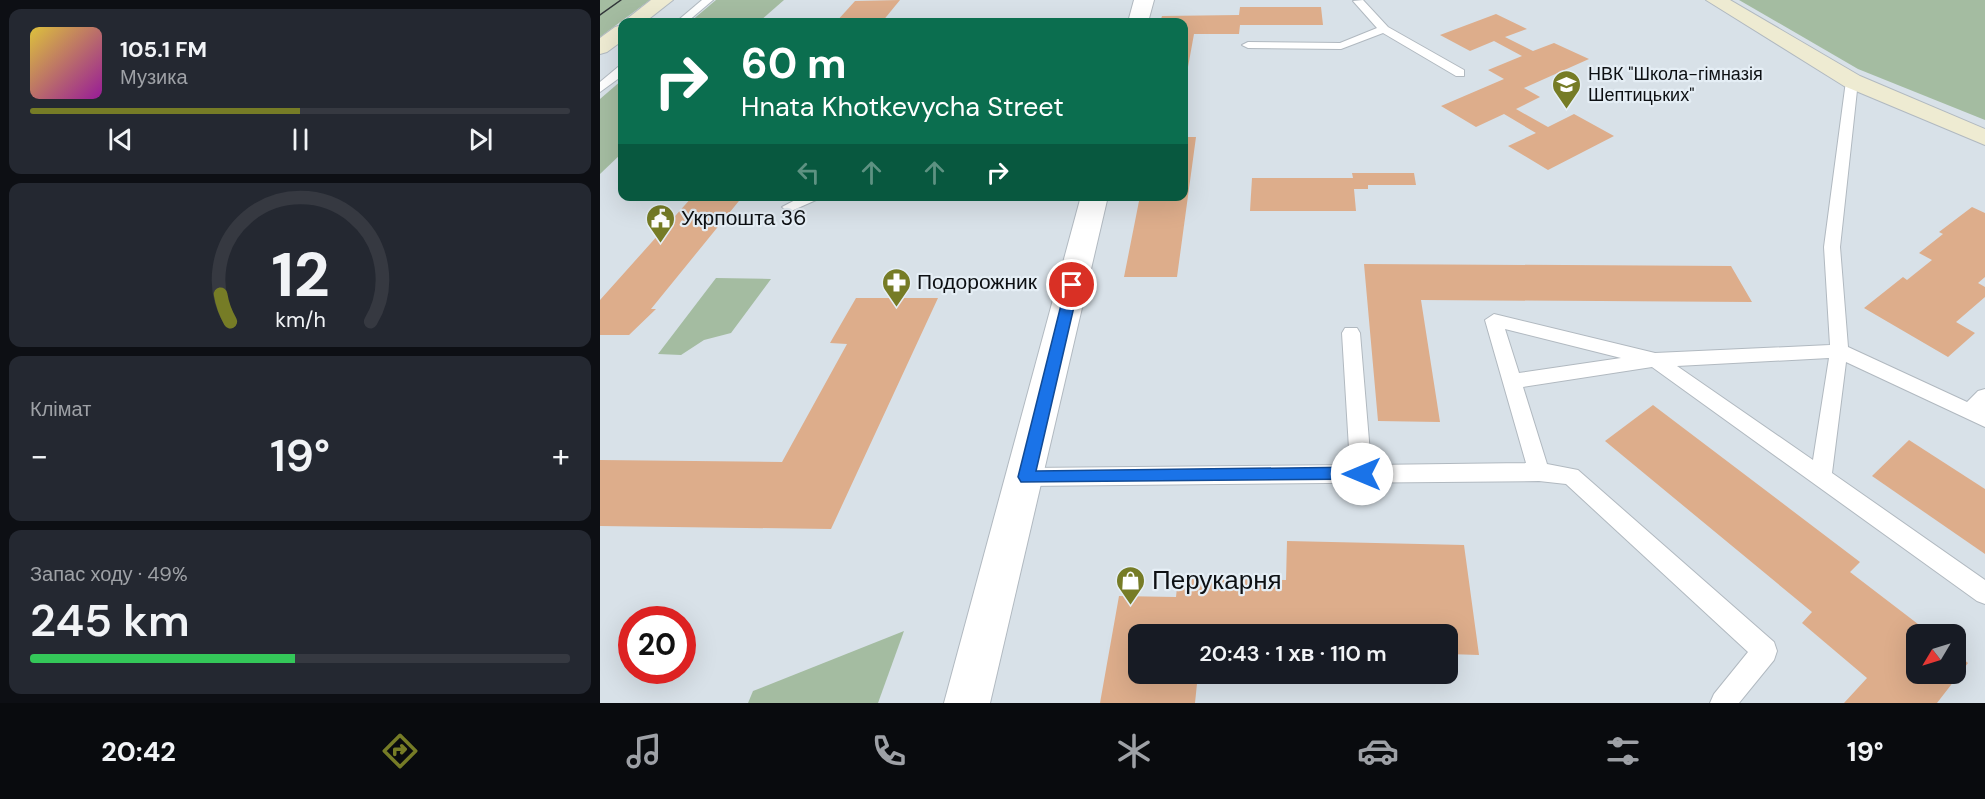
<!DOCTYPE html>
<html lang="uk">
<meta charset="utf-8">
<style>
body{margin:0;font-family:"DM Sans",sans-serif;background:#242831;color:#f1f3f6;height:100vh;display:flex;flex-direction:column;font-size:22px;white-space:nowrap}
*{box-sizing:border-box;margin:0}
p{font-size:20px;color:#9ea1a6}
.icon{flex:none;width:33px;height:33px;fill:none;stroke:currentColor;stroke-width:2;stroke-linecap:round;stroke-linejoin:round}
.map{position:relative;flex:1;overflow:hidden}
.sheet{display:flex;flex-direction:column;gap:9px;padding:9px;background:#0d0f14;width:600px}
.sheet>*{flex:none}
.top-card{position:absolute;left:18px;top:18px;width:570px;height:183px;border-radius:12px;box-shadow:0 6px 24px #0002;background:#0b6e4f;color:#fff;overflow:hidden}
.needle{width:39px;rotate:232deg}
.fabs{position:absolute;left:1306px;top:624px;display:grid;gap:12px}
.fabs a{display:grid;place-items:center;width:60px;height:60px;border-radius:12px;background:#171b24;box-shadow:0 6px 24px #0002;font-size:30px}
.speed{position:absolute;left:18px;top:606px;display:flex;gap:12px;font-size:30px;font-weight:700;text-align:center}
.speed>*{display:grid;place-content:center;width:78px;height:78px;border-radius:50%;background:#171b24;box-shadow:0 6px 24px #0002;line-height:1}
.speed .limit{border:9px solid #d22;background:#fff;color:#111}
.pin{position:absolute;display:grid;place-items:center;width:51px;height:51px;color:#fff;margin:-26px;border:3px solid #fff;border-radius:50%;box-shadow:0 2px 6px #0007}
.me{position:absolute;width:66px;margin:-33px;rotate:270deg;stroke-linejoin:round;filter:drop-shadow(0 0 4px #0008)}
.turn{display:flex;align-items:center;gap:21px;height:126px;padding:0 24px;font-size:27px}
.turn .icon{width:78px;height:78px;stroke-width:2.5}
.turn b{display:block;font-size:42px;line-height:51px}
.lanes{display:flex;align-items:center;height:57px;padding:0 24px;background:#0003;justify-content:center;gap:30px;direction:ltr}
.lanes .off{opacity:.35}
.big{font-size:45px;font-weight:600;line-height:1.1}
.sheet .widget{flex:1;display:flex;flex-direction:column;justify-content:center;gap:9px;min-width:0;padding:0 21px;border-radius:12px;background:#242831}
.sheet .dial{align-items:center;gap:0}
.dial svg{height:156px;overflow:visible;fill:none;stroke:#363941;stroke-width:7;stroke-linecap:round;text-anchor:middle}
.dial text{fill:#f1f3f6;stroke:none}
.song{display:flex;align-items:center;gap:18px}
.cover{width:72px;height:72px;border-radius:9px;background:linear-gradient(135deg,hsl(50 70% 55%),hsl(300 70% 35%))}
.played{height:6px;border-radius:3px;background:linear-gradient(90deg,#767c26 50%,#363941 50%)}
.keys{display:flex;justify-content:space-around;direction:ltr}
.heat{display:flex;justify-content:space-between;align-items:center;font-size:33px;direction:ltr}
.charge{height:9px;border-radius:4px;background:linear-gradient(90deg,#34c759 49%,#363941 0)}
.trip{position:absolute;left:528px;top:624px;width:330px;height:60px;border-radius:12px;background:#171b24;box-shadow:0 6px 24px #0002;font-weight:600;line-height:60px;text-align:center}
.tab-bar{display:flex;height:96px;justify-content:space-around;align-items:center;background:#090b0e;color:#9ea1a6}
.tab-bar .icon{width:42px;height:42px}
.tab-bar .active{color:#767c26}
.tab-bar b{font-size:27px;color:#f1f3f6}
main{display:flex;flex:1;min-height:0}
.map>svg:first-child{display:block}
.green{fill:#a4bca1}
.building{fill:#ddad8b}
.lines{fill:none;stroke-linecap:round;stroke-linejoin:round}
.lane-casing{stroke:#b1b9c0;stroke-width:2}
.street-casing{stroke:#b1b9c0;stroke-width:2}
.secondary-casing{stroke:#b1b9c0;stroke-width:2}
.lane{fill:#fff;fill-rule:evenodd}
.street{fill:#fff;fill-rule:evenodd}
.secondary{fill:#eeebd2;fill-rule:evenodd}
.tram{stroke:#32363a;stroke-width:1.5}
.route{fill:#1a73e8;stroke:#114b97;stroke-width:1.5}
.labels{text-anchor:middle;stroke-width:4.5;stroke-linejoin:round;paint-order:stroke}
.far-poi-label{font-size:18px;fill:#0d1013;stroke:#e5eef5;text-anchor:start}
.poi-label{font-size:21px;fill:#0d1013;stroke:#e5eef5;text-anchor:start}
.near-poi-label{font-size:26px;fill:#0d1013;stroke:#e5eef5;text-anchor:start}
</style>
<main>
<section class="sheet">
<div class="widget">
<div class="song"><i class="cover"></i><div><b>105.1 FM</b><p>Музика</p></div></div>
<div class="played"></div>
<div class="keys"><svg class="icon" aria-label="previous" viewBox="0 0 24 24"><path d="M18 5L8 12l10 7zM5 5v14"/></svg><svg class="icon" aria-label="pause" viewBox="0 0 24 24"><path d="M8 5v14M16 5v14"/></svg><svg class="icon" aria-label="next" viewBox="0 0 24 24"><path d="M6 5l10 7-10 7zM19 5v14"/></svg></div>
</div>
<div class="widget dial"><svg viewBox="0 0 100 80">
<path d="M14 69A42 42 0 1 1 86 69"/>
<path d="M14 69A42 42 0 0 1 9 55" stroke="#767c26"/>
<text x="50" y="56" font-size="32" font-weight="700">12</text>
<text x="50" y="72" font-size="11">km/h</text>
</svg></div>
<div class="widget"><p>Клімат</p>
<div class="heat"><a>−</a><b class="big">19°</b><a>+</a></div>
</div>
<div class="widget"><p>Запас ходу · 49%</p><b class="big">245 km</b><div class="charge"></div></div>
</section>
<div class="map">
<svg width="1385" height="703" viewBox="0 0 1385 703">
<rect width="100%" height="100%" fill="#d8e1e8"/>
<g class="green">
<polygon points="0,0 50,0 0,37"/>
<polygon points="116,0 184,0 159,22 90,22"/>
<polygon points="1139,0 1385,0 1385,120 1258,69"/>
<polygon points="22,80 22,153 0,174 0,99"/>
<polygon points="116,278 171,279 131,333 104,340 81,355 58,354"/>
<polygon points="304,631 278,703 148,703 153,691"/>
</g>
<g class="building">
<polygon points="300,0 282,22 236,22 255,1"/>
<polygon points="640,7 721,7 723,25 640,25 639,34 594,34 584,89 584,22 560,22 562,16 639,15"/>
<polygon points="896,14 927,29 905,37 933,51 954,43 989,59 924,88 940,97 916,109 948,127 974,114 1014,136 948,170 908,146 936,133 904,114 876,127 841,106 904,79 888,70 922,56 894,41 870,51 840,35"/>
<polygon points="584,137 596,137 577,277 524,277 540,196 584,196"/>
<polygon points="752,173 814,173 816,185 768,185 768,189 754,189 756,211 650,211 652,178 753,178"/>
<polygon points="93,196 143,196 51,309 56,309 29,335 0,335 0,300"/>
<polygon points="1372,207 1385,213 1385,277 1378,283 1385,287 1385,297 1356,322 1375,333 1348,357 1264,308 1303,277 1307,280 1332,260 1319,253 1343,234 1339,232"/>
<polygon points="764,264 1131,266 1152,302 821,300 840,422 778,421"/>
<polygon points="256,298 338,298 231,529 0,526 0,460 182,462 247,344 230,343"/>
<polygon points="1053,405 1260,562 1250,572 1331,634 1317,634 1317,674 1356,674 1356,653 1368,663 1337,703 1244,703 1267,678 1202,623 1212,612 1005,441"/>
<polygon points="1309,440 1385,489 1385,554 1272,476"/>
<polygon points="687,541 864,545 879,655 848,654 848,634 798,634 798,630 687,627 687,634 538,634 538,674 598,674 595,703 500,703 519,596 576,597 578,578 686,580"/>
</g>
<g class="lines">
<defs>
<g id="lane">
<polygon points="102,0 113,0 87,22 76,22"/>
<polygon points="763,0 788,27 864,70 864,76 856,76 783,33 741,49 648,48 642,45 648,42 740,43 777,28 753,1"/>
<polygon points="18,67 22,67 22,76 0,92 0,82"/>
<path d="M1252,77L1258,81L1240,247L1248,347L1367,402L1378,391L1385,389V427L1246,362L1232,473L1385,580V604L1377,601L1052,367L923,387L947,464L978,470L1174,642L1177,651L1174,660L1139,703H1110L1114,694L1148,652L966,484L939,481L426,486L419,483L416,477L419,471L426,468L750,465L742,333L745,328H757L760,333L771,465L926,463L885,320L894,314L1055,353L1230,345L1224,247L1246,81ZM905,329L1021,358L919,373ZM1229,358L1213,460L1077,366Z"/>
<polygon points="203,196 225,196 189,212 182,207"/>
</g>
<g id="street">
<polygon points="534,0 554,0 548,22 528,22"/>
<polygon points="481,196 508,196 390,703 344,703"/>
</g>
<g id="secondary">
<polygon points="51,0 73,0 45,22 23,22"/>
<polygon points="1106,0 1130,0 1260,76 1385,129 1385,145 1244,86"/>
<polygon points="22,25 22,41 7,52 0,54 0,38 15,27"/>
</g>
</defs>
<use href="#lane" class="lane-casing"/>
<use href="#street" class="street-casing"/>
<use href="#secondary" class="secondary-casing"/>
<use href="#lane" class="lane"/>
<use href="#street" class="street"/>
<use href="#secondary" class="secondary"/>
<polyline class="tram" points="0,15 21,0"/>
</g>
<polygon class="route" points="472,281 479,285 436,471 762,467 767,469 769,474 767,479 421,482 418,477 466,285"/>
<defs>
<symbol id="school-pin" viewBox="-11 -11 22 30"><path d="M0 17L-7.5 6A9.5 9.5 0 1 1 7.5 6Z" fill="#767c26" stroke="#e5eef5"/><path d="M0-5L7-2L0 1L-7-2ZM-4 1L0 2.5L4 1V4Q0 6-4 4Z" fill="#fff"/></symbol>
<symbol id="civic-pin" viewBox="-11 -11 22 30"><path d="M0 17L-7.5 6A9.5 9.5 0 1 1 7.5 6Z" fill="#767c26" stroke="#e5eef5"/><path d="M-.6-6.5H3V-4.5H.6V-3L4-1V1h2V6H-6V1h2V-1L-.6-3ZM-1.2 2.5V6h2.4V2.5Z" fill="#fff"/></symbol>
<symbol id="pharmacy-pin" viewBox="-11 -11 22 30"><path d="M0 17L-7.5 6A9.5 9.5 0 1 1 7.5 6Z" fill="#767c26" stroke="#e5eef5"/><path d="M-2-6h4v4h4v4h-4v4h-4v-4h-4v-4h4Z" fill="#fff"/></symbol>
<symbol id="shop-pin" viewBox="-11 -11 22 30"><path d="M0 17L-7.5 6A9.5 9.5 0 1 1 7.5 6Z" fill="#767c26" stroke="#e5eef5"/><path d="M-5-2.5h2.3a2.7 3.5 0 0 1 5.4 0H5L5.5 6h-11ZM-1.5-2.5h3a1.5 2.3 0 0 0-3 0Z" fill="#fff"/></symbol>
</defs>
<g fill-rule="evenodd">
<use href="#school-pin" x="950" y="68" width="33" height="45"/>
<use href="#civic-pin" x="44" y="202" width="33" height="45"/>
<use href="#pharmacy-pin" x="280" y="266" width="33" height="45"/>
<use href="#shop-pin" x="514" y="564" width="33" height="45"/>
</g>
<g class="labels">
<g class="far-poi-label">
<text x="988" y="80">НВК "Школа-гімназія<tspan x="988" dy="21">Шептицьких"</tspan></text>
</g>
<g class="poi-label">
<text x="81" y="225">Укрпошта 36</text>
<text x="317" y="289">Подорожник</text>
</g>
<g class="near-poi-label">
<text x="552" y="589">Перукарня</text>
</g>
</g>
</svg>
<div class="fabs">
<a><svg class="needle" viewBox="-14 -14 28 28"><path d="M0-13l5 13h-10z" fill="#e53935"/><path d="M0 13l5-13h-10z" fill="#9ea1a6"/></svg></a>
</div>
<div class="speed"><div class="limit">20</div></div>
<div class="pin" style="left:472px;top:285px;background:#d93025"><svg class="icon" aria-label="arrive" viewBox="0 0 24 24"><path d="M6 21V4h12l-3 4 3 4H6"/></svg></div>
<svg class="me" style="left:762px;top:474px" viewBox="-20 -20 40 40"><circle r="19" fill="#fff"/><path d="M0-13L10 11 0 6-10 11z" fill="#1a73e8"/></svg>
<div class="trip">20:43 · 1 хв · 110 m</div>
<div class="top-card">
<div class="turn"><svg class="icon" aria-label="right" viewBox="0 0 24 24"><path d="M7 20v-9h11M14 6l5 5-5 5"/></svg><div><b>60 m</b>Hnata Khotkevycha Street</div></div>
<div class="lanes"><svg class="icon off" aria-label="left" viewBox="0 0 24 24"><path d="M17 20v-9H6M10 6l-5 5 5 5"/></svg><svg class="icon off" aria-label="ahead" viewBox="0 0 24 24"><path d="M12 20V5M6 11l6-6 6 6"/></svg><svg class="icon off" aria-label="ahead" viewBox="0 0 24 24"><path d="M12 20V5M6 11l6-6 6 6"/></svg><svg class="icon" aria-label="right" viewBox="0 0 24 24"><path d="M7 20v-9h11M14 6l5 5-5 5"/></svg></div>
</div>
</div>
</main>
<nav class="tab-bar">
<b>20:42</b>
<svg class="icon active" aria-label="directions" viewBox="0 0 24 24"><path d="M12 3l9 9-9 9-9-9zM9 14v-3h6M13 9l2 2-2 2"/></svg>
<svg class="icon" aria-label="music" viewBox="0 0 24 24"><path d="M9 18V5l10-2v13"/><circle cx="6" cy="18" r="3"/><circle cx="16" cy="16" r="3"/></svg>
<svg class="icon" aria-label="phone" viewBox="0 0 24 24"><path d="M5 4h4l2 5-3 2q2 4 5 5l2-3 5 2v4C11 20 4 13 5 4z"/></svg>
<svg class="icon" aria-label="climate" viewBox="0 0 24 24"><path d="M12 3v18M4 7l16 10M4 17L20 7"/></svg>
<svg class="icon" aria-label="car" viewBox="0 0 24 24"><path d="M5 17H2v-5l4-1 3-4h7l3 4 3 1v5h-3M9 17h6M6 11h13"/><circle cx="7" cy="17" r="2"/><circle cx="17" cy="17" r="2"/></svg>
<svg class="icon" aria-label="filters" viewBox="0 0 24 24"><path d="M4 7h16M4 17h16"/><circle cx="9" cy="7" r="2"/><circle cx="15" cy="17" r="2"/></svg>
<b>19°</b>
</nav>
